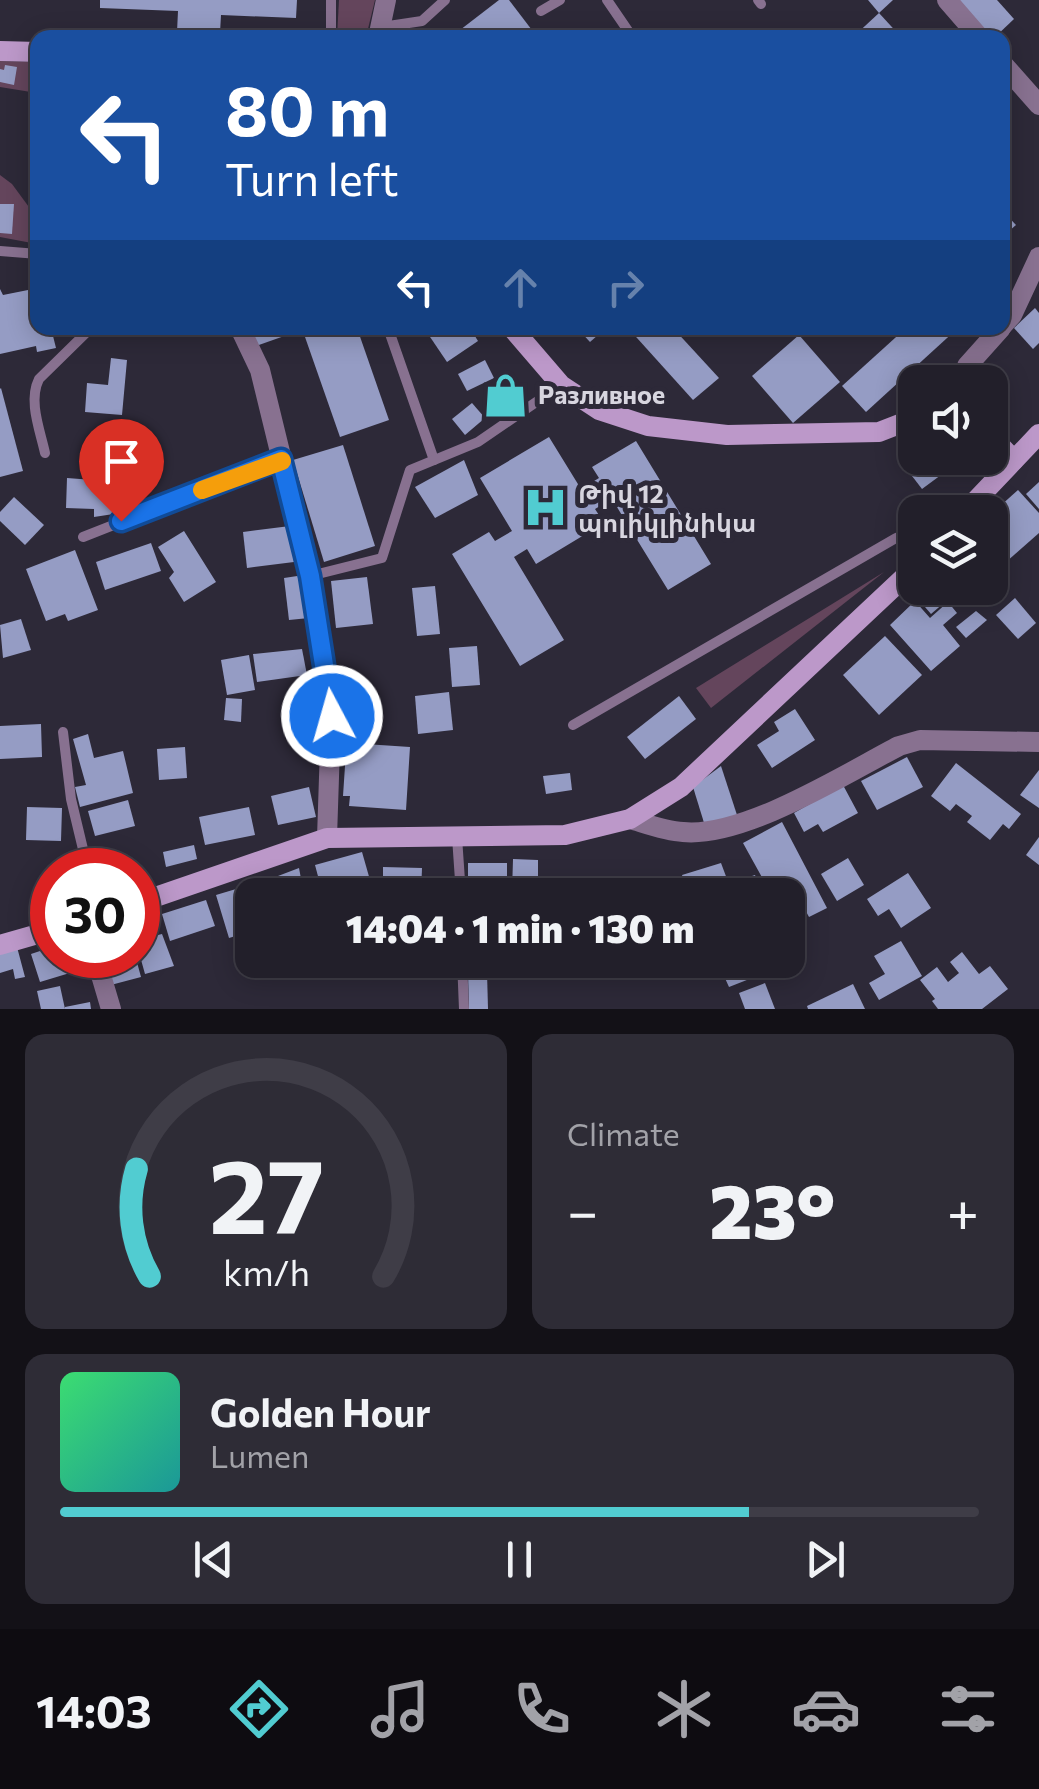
<!DOCTYPE html>
<meta charset="utf-8">
<style>
body{margin:0;font-family:Commissioner,"Noto Sans Armenian",sans-serif;background:#2e2c36;color:#f1f3f6;height:100vh;display:flex;flex-direction:column;font-size:38px;white-space:nowrap}
*{box-sizing:border-box;margin:0}
p{font-size:32px;color:#a2a2a8}
.icon{flex:none;width:55px;height:55px;fill:none;stroke:currentColor;stroke-width:2;stroke-linecap:round;stroke-linejoin:round}
.map{position:relative;height:1009px;overflow:hidden}
.panel{display:flex;flex-direction:column;gap:25px;padding:25px;background:#131117;flex:1}
.panel>*{flex:none}
.guide{position:absolute;left:30px;top:30px;width:980px;height:305px;border-radius:20px;box-shadow:0 5px 25px #0003,0 0 0 2px #3f3d47;background:#1a4fa0;color:#fff;overflow:hidden}
.buttons{position:absolute;left:898px;top:365px;display:grid;gap:20px}
.buttons a{display:grid;place-items:center;width:110px;height:110px;border-radius:20px;background:#221f2a;box-shadow:0 5px 25px #0003,0 0 0 2px #3f3d47;font-size:50px}
.speed{position:absolute;left:30px;top:848px;display:flex;gap:20px;font-size:50px;font-weight:700;text-align:center}
.speed>*{display:grid;place-content:center;width:130px;height:130px;border-radius:50%;background:#221f2a;box-shadow:0 5px 25px #0003,0 0 0 2px #3f3d47;line-height:1}
.speed .limit{border:15px solid #d22;background:#fff;color:#111}
.pin{position:absolute;display:grid;place-items:center;width:85px;height:85px;color:#fff;margin:-102px -42px;border-radius:50% 50% 50% 0;rotate:-45deg;box-shadow:0 0 10px #0007}
.pin .icon{rotate:45deg}
.me{position:absolute;width:110px;margin:-55px;rotate:354deg;stroke-linejoin:round;filter:drop-shadow(0 0 8px #0008)}
.turn{display:flex;align-items:center;gap:35px;height:210px;padding:0 30px;font-size:45px}
.turn .icon{width:130px;height:130px;stroke-width:2.5}
.turn b{display:block;font-size:70px;line-height:85px}
.lanes{display:flex;align-items:center;height:95px;padding:0 30px;background:#0003;justify-content:center;gap:50px;direction:ltr}
.lanes .off{opacity:.35}
.big{font-size:75px;font-weight:800;line-height:1.1}
.panel .tile{flex:1;display:flex;flex-direction:column;justify-content:center;gap:15px;min-width:0;padding:0 35px;border-radius:20px;background:#2e2c36}
.panel .dial{align-items:center;gap:0}
.dial svg{height:260px;overflow:visible;fill:none;stroke:#3f3d47;stroke-width:7;stroke-linecap:round;text-anchor:middle}
.dial text{fill:#f1f3f6;stroke:none}
.song{display:flex;align-items:center;gap:30px}
.cover{width:120px;height:120px;border-radius:15px;background:linear-gradient(135deg,hsl(140 70% 55%),hsl(180 70% 35%))}
.played{height:10px;border-radius:5px;background:linear-gradient(90deg,#51ccd1 75%,#3f3d47 75%)}
.keys{display:flex;justify-content:space-around;direction:ltr}
.heat{display:flex;justify-content:space-between;align-items:center;font-size:55px;direction:ltr}
.panel .tiles{flex:1;display:grid;gap:25px;grid-template-columns:1fr 1fr}
.tile:last-child{grid-column:span 2}
.trip{position:absolute;left:235px;top:878px;width:570px;height:100px;border-radius:20px;background:#221f2a;box-shadow:0 5px 25px #0003,0 0 0 2px #3f3d47;font-weight:800;line-height:100px;text-align:center}
.tabs{display:flex;height:160px;justify-content:space-around;align-items:center;background:#0e0c11;color:#a2a2a8}
.tabs .icon{width:70px;height:70px}
.tabs .selected{color:#51ccd1}
.tabs b{font-size:45px;color:#f1f3f6}
.map>svg:first-child{display:block}
.green{fill:#64455c}
.building{fill:#959cc4}
.lines{fill:none;stroke-linecap:round;stroke-linejoin:round}
.lane{stroke:#887190;stroke-width:10}
.street{stroke:#887190;stroke-width:20}
.secondary{stroke:#bc98c9;stroke-width:20}
.route-casing{stroke:#114b97;stroke-width:25}
.route{stroke:#1a73e8;stroke-width:18}
.slow{stroke:#f59e0b;stroke-width:18}
.labels{text-anchor:middle;stroke-width:10;stroke-linejoin:round;paint-order:stroke}
.poi-label{font-size:25px;font-weight:bold;fill:#d7d5df;stroke:#2d2938;text-anchor:start}
</style>
<div class="map">
<svg width="1039" height="1009" viewBox="0 0 1039 1009">
<rect width="100%" height="100%" fill="#2d2938"/>
<g class="green">
<polygon points="339,0 375,0 366,37 337,37"/>
<polygon points="0,61 37,62 37,93 0,87"/>
<polygon points="0,175 12,184 37,218 37,244 0,237"/>
<polygon points="884,572 711,708 696,688"/>
</g>
<g class="building">
<polygon points="100,0 297,0 296,18 221,15 220,33 177,32 178,11 100,8"/>
<polygon points="499,0 509,0 538,38 466,38 460,30"/>
<polygon points="868,0 893,0 879,13"/>
<polygon points="955,0 997,0 1014,19 994,38 989,38"/>
<polygon points="879,13 902,38 852,38"/>
<polygon points="5,65 17,67 14,85 0,82 0,69 4,70"/>
<polygon points="0,204 14,204 12,234 0,233"/>
<polygon points="1002,210 1016,225 1002,237"/>
<polygon points="38,288 38,328 51,328 56,348 37,352 36,346 0,354 0,289 3,295"/>
<polygon points="1035,308 1039,313 1039,343 1033,349 1014,328"/>
<polygon points="250,328 307,328 256,346"/>
<polygon points="334,328 357,328 389,420 340,437 305,337"/>
<polygon points="424,328 470,328 478,341 447,362"/>
<polygon points="577,328 606,328 590,342"/>
<polygon points="628,328 673,328 719,378 693,400"/>
<polygon points="906,328 958,328 866,412 842,386"/>
<polygon points="799,335 840,382 793,423 752,376"/>
<polygon points="111,358 127,360 122,415 85,412 87,383 108,385"/>
<polygon points="485,360 494,378 467,391 458,374"/>
<polygon points="1,388 23,471 0,477 0,389"/>
<polygon points="472,403 485,418 465,435 452,419"/>
<polygon points="549,437 581,489 599,478 592,467 636,441 711,564 668,590 612,499 595,509 604,523 536,564 527,549 514,557 564,640 520,666 452,554 489,532 495,541 512,531 480,478"/>
<polygon points="343,445 375,546 324,562 293,460"/>
<polygon points="927,458 964,458 922,489 909,472"/>
<polygon points="464,460 478,495 435,518 415,487"/>
<polygon points="94,466 136,470 140,504 120,513 94,517 94,509 66,508 67,478 93,480"/>
<polygon points="1039,482 1039,509 1026,494"/>
<polygon points="1018,490 1039,513 1039,533 990,576 990,515"/>
<polygon points="14,497 44,525 25,545 0,521 0,512"/>
<polygon points="290,526 294,562 247,568 243,532"/>
<polygon points="184,531 216,582 184,602 169,578 174,572 158,547"/>
<polygon points="151,543 161,571 105,590 96,562"/>
<polygon points="75,550 98,610 68,621 65,614 46,621 26,569"/>
<polygon points="304,575 309,618 289,620 284,578"/>
<polygon points="367,577 373,624 336,628 331,581"/>
<polygon points="435,586 440,634 417,636 412,588"/>
<polygon points="919,588 933,588 945,602 931,614 913,593"/>
<polygon points="942,588 981,588 959,607"/>
<polygon points="1015,598 1036,623 1018,639 996,615"/>
<polygon points="915,601 930,618 948,602 957,613 943,625 960,646 931,671 890,625"/>
<polygon points="976,611 987,620 966,638 956,627"/>
<polygon points="21,619 31,650 3,658 0,625"/>
<polygon points="885,636 922,675 879,715 843,675"/>
<polygon points="477,646 480,685 452,687 449,648"/>
<polygon points="302,649 307,675 257,682 253,654"/>
<polygon points="249,655 255,690 227,695 221,660"/>
<polygon points="449,692 453,730 418,734 415,696"/>
<polygon points="679,696 696,719 645,759 627,737"/>
<polygon points="226,698 242,699 241,722 224,720"/>
<polygon points="795,709 815,740 772,768 757,745 779,731 774,722"/>
<polygon points="41,724 42,757 0,759 0,726"/>
<polygon points="88,734 94,758 123,751 133,793 80,807 75,787 86,785 73,739"/>
<polygon points="347,736 365,738 365,744 410,747 406,810 349,806 350,796 343,796"/>
<polygon points="185,747 187,778 159,780 157,749"/>
<polygon points="907,757 923,787 877,810 861,781"/>
<polygon points="956,763 1021,814 1009,829 1003,824 990,840 967,822 972,816 956,804 950,811 931,796"/>
<polygon points="721,766 737,815 705,826 693,787"/>
<polygon points="1039,770 1039,808 1020,795"/>
<polygon points="570,773 572,790 546,794 543,776"/>
<polygon points="843,785 858,813 823,832 818,824 804,832 794,813"/>
<polygon points="309,787 316,817 278,825 271,796"/>
<polygon points="128,800 135,826 95,836 88,811"/>
<polygon points="27,807 62,808 61,841 26,840"/>
<polygon points="249,807 255,835 205,845 199,817"/>
<polygon points="782,822 827,908 809,917 789,880 769,890 743,843"/>
<polygon points="1039,837 1039,865 1026,855"/>
<polygon points="194,845 197,859 166,867 163,852"/>
<polygon points="362,852 372,887 342,895 323,895 315,865"/>
<polygon points="848,858 864,885 837,901 821,874"/>
<polygon points="513,859 538,860 538,891 512,891"/>
<polygon points="468,863 507,863 507,887 468,886"/>
<polygon points="721,863 733,895 710,895 709,892 689,895 682,875"/>
<polygon points="383,867 422,868 421,895 383,895"/>
<polygon points="299,868 304,895 285,895 278,876"/>
<polygon points="908,873 931,908 901,928 889,909 878,916 867,899"/>
<polygon points="755,875 762,895 739,895 734,882"/>
<polygon points="440,877 456,877 456,895 433,895 433,886 440,886"/>
<polygon points="644,877 652,895 602,895"/>
<polygon points="273,878 279,895 252,895 252,931 229,938 216,895"/>
<polygon points="601,889 601,895 553,895 553,890"/>
<polygon points="206,900 215,926 170,941 162,914"/>
<polygon points="145,919 150,937 162,934 174,966 145,974 138,949 138,921"/>
<polygon points="901,941 922,976 879,1000 869,983 885,974 874,956"/>
<polygon points="17,947 25,977 15,979 13,969 0,973 0,952"/>
<polygon points="52,947 52,955 79,955 83,969 40,982 31,954"/>
<polygon points="962,952 979,974 990,966 1008,989 982,1009 938,1009 932,1001 935,999 920,980 937,967 948,982 959,973 950,962"/>
<polygon points="112,955 135,955 141,977 107,986 99,959"/>
<polygon points="752,964 757,976 729,987 724,976"/>
<polygon points="487,972 488,1009 469,1009 468,973"/>
<polygon points="765,983 775,1009 745,1009 739,993"/>
<polygon points="853,984 865,1009 808,1009 807,1006"/>
<polygon points="60,986 65,1009 41,1009 37,991"/>
<polygon points="90,1002 91,1009 65,1009 65,1007"/>
</g>
<g class="lines">
<g class="lane">
<polyline points="607,0 633,38"/>
<polyline points="758,0 761,4"/>
<polyline points="541,11 560,0"/>
<polyline points="382,27 422,21 445,0"/>
<polyline points="331,38 331,0"/>
<polyline points="0,251 38,254"/>
<polyline points="388,328 434,460"/>
<path d="M45,453C40,430 28,401 39,379L91,328"/>
<polyline points="83,537 281,459"/>
<polyline points="310,576 382,558 410,470 478,442 561,385"/>
<polyline points="573,725 896,538 915,530"/>
<polyline points="63,732 71,799 88,870"/>
<polyline points="457,837 461,895"/>
<polyline points="462,960 464,1009"/>
</g>
<g class="street">
<polyline points="947,0 980,38"/>
<polyline points="378,38 386,0"/>
<polyline points="1002,63 1039,105"/>
<polyline points="1002,326 1012,315 1039,257"/>
<polyline points="240,328 260,370 301,538 324,654 331,716 327,838"/>
<polyline points="964,382 967,366 1001,328"/>
<path d="M630,819C647,824 665,831 683,832C744,838 845,774 899,746L920,740L1039,742"/>
<polyline points="95,955 111,1009"/>
</g>
<g class="secondary">
<polyline points="0,51 38,52"/>
<polyline points="512,328 561,385 599,410 648,426 727,435 879,432 915,418"/>
<polyline points="990,435 1014,460"/>
<polyline points="965,512 1039,434"/>
<polyline points="138,903 327,838 565,835 630,819 681,787 915,567"/>
<polyline points="0,945 52,930"/>
</g>
</g>
<g class="lines">
<defs>
<polyline id="route" points="121,521 281,459 310,576 332,716"/>
</defs>
<use href="#route" class="route-casing"/>
<use href="#route" class="route"/>
<polyline class="slow" points="202,490 282,461"/>
</g>
<defs>
<symbol id="shop-bare" viewBox="-9 -9 18 18"><path d="M-5-2.5h2.3a2.7 3.5 0 0 1 5.4 0H5L5.5 6h-11ZM-1.5-2.5h3a1.5 2.3 0 0 0-3 0Z" fill="#51ccd1" stroke="#2d2938" stroke-width="2.5" paint-order="stroke"/></symbol>
<symbol id="hospital-bare" viewBox="-9 -9 18 18"><path d="M-5-5h3v3.5h4V-5h3V5h-3V1.5h-4V5h-3Z" fill="#51ccd1" stroke="#2d2938" stroke-width="2.5" paint-order="stroke"/></symbol>
</defs>
<g fill-rule="evenodd">
<use href="#shop-bare" x="474" y="364" width="63" height="63"/>
<use href="#hospital-bare" x="514" y="476" width="63" height="63"/>
</g>
<g class="labels">
<g class="poi-label">
<text x="538" y="404">Разливное</text>
<text x="578" y="503">Թիվ 12<tspan x="578" dy="29">պոլիկլինիկա</tspan></text>
</g>
</g>
</svg>
<div class="buttons">
<a><svg class="icon" aria-label="sound" viewBox="0 0 24 24"><path d="M4 9h4l5-4v14l-5-4H4zM17 9q2 3 0 6"/></svg></a>
<a><svg class="icon" aria-label="layers" viewBox="0 0 24 24"><path d="M12 4l9 5-9 5-9-5zM3 14l9 5 9-5"/></svg></a>
</div>
<div class="speed"><div class="limit">30</div></div>
<div class="pin" style="left:121px;top:521px;background:#d93025"><svg class="icon" aria-label="arrive" viewBox="0 0 24 24"><path d="M6 21V4h12l-3 4 3 4H6"/></svg></div>
<svg class="me" style="left:332px;top:716px" viewBox="-20 -20 40 40"><circle r="17" fill="#1a73e8" stroke="#fff" stroke-width="3"/><path d="M0-11L8 9 0 5-8 9z" fill="#fff"/></svg>
<div class="trip">14:04 · 1 min · 130 m</div>
<div class="guide">
<div class="turn"><svg class="icon" aria-label="left" viewBox="0 0 24 24"><path d="M17 20v-9H6M10 6l-5 5 5 5"/></svg><div><b>80 m</b>Turn left</div></div>
<div class="lanes"><svg class="icon" aria-label="left" viewBox="0 0 24 24"><path d="M17 20v-9H6M10 6l-5 5 5 5"/></svg><svg class="icon off" aria-label="ahead" viewBox="0 0 24 24"><path d="M12 20V5M6 11l6-6 6 6"/></svg><svg class="icon off" aria-label="right" viewBox="0 0 24 24"><path d="M7 20v-9h11M14 6l5 5-5 5"/></svg></div>
</div>
</div>
<section class="panel">
<div class="tiles">
<div class="tile dial"><svg viewBox="0 0 100 80">
<path d="M14 69A42 42 0 1 1 86 69"/>
<path d="M14 69A42 42 0 0 1 10 36" stroke="#51ccd1"/>
<text x="50" y="56" font-size="32" font-weight="700">27</text>
<text x="50" y="72" font-size="11">km/h</text>
</svg></div>
<div class="tile"><p>Climate</p>
<div class="heat"><a>−</a><b class="big">23°</b><a>+</a></div>
</div>
<div class="tile">
<div class="song"><i class="cover"></i><div><b>Golden Hour</b><p>Lumen</p></div></div>
<div class="played"></div>
<div class="keys"><svg class="icon" aria-label="previous" viewBox="0 0 24 24"><path d="M18 5L8 12l10 7zM5 5v14"/></svg><svg class="icon" aria-label="pause" viewBox="0 0 24 24"><path d="M8 5v14M16 5v14"/></svg><svg class="icon" aria-label="next" viewBox="0 0 24 24"><path d="M6 5l10 7-10 7zM19 5v14"/></svg></div>
</div>
</div>
</section>
<nav class="tabs">
<b>14:03</b>
<svg class="icon selected" aria-label="directions" viewBox="0 0 24 24"><path d="M12 3l9 9-9 9-9-9zM9 14v-3h6M13 9l2 2-2 2"/></svg>
<svg class="icon" aria-label="music" viewBox="0 0 24 24"><path d="M9 18V5l10-2v13"/><circle cx="6" cy="18" r="3"/><circle cx="16" cy="16" r="3"/></svg>
<svg class="icon" aria-label="phone" viewBox="0 0 24 24"><path d="M5 4h4l2 5-3 2q2 4 5 5l2-3 5 2v4C11 20 4 13 5 4z"/></svg>
<svg class="icon" aria-label="climate" viewBox="0 0 24 24"><path d="M12 3v18M4 7l16 10M4 17L20 7"/></svg>
<svg class="icon" aria-label="car" viewBox="0 0 24 24"><path d="M5 17H2v-5l4-1 3-4h7l3 4 3 1v5h-3M9 17h6M6 11h13"/><circle cx="7" cy="17" r="2"/><circle cx="17" cy="17" r="2"/></svg>
<svg class="icon" aria-label="filters" viewBox="0 0 24 24"><path d="M4 7h16M4 17h16"/><circle cx="9" cy="7" r="2"/><circle cx="15" cy="17" r="2"/></svg>
</nav>
